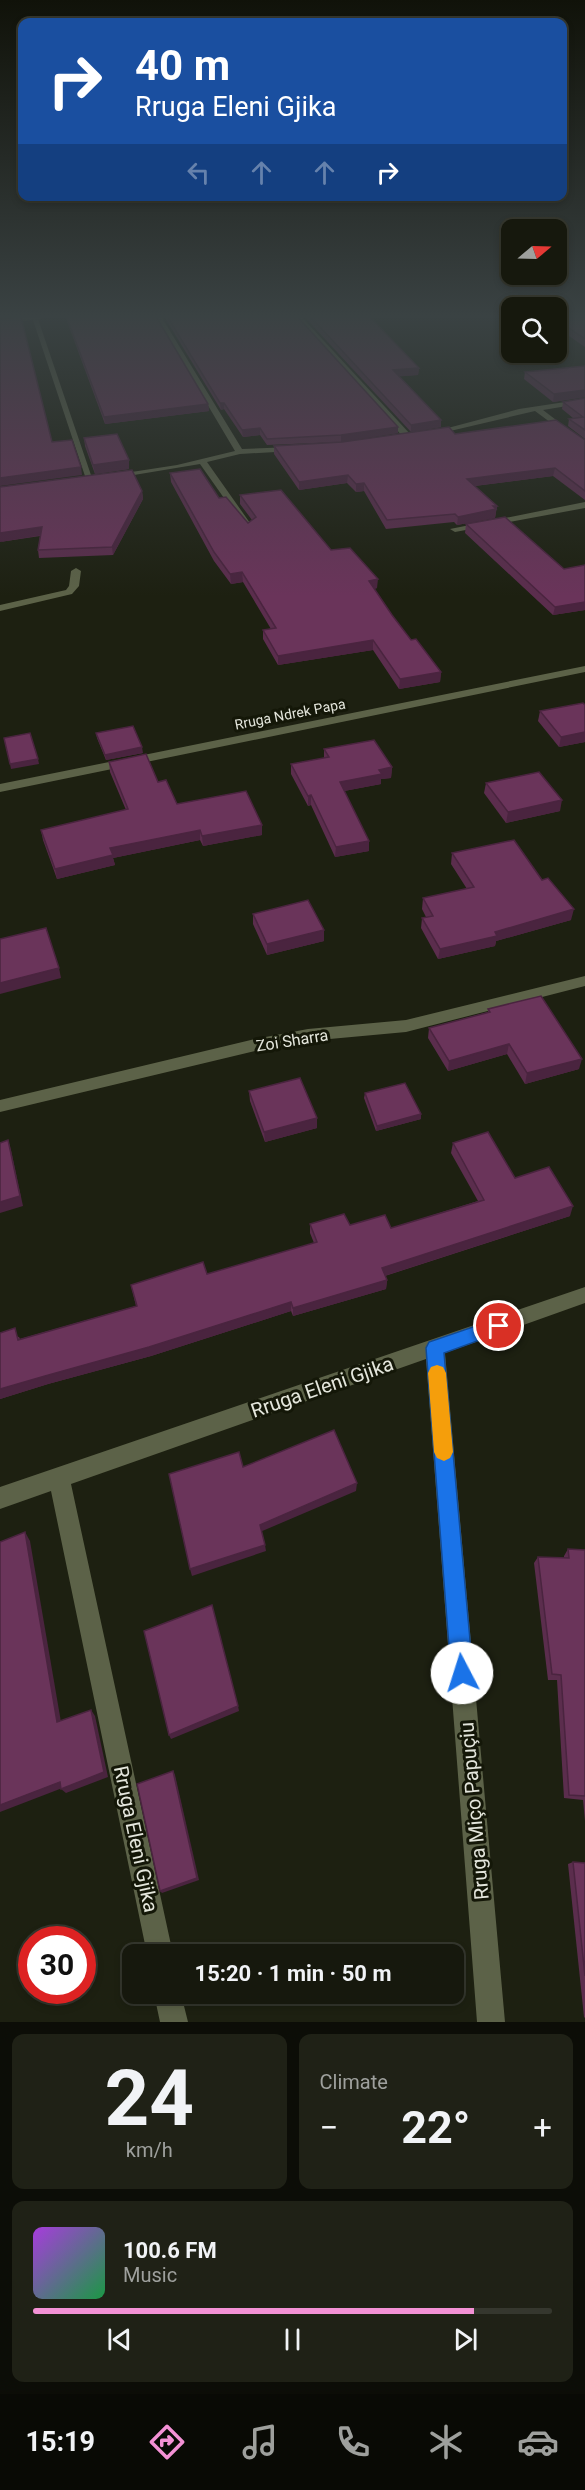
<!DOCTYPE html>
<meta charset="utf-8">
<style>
body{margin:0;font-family:Roboto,sans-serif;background:#1f2116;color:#f1f3f6;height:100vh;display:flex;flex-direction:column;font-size:22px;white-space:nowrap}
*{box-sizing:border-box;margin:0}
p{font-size:20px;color:#9ea09d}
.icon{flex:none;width:33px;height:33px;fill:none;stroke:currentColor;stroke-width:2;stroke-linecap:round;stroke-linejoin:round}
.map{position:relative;height:2022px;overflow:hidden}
.panel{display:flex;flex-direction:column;gap:12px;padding:12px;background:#0c0d07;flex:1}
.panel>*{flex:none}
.guide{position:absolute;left:18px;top:18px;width:549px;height:183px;border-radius:12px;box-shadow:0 3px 9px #0003,0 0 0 2px #35372e;background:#1a4fa0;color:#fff;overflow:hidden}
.needle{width:39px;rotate:71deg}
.tools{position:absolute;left:501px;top:219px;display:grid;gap:12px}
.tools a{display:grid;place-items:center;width:66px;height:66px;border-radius:12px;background:#16180d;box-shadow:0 3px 9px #0003,0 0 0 2px #35372e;font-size:30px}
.speed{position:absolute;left:18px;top:1926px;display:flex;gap:12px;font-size:30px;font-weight:700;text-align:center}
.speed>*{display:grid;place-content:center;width:78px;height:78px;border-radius:50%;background:#16180d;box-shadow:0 3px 9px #0003,0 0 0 2px #35372e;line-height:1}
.speed .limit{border:9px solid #d22;background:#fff;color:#111}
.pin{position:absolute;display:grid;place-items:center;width:51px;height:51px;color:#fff;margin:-26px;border:3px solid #fff;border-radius:50%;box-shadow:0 2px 6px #0007}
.me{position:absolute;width:66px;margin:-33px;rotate:355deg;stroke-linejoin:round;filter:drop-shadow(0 0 4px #0008)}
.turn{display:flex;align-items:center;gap:21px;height:126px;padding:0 18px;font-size:27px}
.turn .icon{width:78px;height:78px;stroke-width:2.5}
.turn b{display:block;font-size:42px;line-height:51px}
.lanes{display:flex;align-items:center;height:57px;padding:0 18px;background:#0003;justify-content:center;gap:30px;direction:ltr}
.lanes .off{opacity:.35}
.big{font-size:45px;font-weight:700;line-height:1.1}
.panel .tile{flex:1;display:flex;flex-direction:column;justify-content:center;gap:9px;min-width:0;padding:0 21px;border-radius:12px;background:#1f2116}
.panel .dial{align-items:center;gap:0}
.dial b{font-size:78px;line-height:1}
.song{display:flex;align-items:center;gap:18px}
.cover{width:72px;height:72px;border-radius:9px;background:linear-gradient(135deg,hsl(280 70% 55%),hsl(140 70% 35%))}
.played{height:6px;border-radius:3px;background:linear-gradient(90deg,#f391d5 85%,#35372e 85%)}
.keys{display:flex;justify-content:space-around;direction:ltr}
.heat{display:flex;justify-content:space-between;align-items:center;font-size:33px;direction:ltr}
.panel .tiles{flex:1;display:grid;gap:12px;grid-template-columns:1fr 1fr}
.tile:last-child{grid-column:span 2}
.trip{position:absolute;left:122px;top:1944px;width:342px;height:60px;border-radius:12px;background:#16180d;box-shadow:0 3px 9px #0003,0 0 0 2px #35372e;font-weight:700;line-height:60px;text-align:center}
.tab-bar{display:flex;height:96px;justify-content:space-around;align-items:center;background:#090a05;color:#9ea09d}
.tab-bar .icon{width:42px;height:42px}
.tab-bar .selected{color:#f391d5}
.tab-bar b{font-size:27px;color:#f1f3f6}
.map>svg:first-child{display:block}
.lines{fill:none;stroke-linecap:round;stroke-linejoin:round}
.minor{fill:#5c6248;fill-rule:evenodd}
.tertiary{fill:#5c6248;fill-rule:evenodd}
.wall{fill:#5b2d4d}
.shaded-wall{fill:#4a243f}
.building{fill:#6a345a;stroke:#4a243f;stroke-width:1.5}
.route{fill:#1a73e8;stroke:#114b97;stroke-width:1.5}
.slow{fill:#f59e0b}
.labels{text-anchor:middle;stroke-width:6;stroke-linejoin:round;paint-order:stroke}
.far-street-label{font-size:14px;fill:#e4e6dc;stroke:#141708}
.street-label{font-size:16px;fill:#e4e6dc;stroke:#141708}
.near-street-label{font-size:20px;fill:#e4e6dc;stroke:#141708}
</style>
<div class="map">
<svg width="585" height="2022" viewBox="0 0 585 2022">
<rect width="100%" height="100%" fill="#1d2011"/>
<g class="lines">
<g class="minor">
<polygon points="27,313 72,313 38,319 93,481 86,479 33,320 0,323 0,319 29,316"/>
<polygon points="153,313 159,313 242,449 293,447 297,449 293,451 240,454 207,462 250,523 249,525 243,525 200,464 116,478 112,475 177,465 235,451"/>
<polygon points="291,313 298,313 411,435 411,439 405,439"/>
<polygon points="585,399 585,403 543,410 585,442 585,448 535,411 433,435 429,433 519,409"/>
<polygon points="585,502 585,508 455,532 450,529"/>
<polygon points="76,568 81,571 79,586 72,594 0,611 0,605 66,590 69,586 71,571"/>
<polygon points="585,976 585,986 406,1032 308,1041 255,1051 0,1112 0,1100 255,1039 308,1029 406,1020"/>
<polygon points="585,1287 585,1303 445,1353 505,2022 477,2022 426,1359 71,1484 173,1954 147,1954 51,1491 0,1509 0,1487"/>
<polygon points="154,1994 181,1994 188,2022 160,2022"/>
</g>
<polygon class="tertiary" points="585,666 585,672 0,792 0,784"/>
</g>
<g class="wall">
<polygon points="64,313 154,313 208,404 209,411 105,424"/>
<polygon points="162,313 294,313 398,433 341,442 267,445 260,435 243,437 224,409 221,410"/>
<polygon points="301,313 366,313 419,368 418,375 399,376 441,427 411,432"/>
<polygon points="556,313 585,313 585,347 556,327"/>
<polygon points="585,366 585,397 553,402 524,379 525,372"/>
<polygon points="585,398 585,439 568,426 569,419 573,418 562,409 563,402"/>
<polygon points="455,434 585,440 585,500 553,476 475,486 497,506 495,518 457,525 454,522 386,529 364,491 356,492 347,483 299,490 274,454 274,446"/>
<polygon points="84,438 129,469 95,474 85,446"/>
<polygon points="170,473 219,498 248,523 252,520 240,504 240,495 331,550 377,588 374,589 392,615 411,640 441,672 440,682 399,689 373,650 278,665 263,639 263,630 271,629 243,582 231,584 214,561 171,482"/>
<polygon points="142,491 143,499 113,555 39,558 38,550 40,536 0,542"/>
<polygon points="466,524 564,569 585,565 585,610 553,615 465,533"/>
<polygon points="585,705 585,742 559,747 538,721 540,711"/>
<polygon points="96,733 143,753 106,760 97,738"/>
<polygon points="324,749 392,767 391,778 381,779 381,784 344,791 369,841 369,851 335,857 311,805 308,806 291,774 291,764 324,758"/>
<polygon points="109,762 158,782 177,804 262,825 262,835 203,846 200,840 113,858 115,865 57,879 43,840 41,830 126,810 110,772"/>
<polygon points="486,783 560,811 506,823 484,793"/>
<polygon points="452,853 571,920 496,941 495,946 438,959 421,928 422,918 426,917 422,909 423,898 467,889 451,864"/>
<polygon points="253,914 324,941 267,955 253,924"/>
<polygon points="488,1009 579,1069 525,1084 507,1054 448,1071 428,1038 429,1028 488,1012"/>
<polygon points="249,1091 317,1128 265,1142 250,1101"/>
<polygon points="365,1093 421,1119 376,1131 364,1098"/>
<polygon points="453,1143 515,1178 570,1216 385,1276 387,1280 386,1289 293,1316 291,1311 151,1356 48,1384 0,1399 0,1333 19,1337 20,1339 136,1306 131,1285 207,1274 314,1243 310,1233 310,1224 350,1225 391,1228 478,1201 451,1153"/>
<polygon points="568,1549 585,1550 585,1821 583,1800 564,1798 557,1680 548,1680 534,1563 538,1557 564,1558 564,1556"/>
<polygon points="573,1862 585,1863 585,2018 584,2017 568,1864"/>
</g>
<g class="shaded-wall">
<polygon points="0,313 20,313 20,315 0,317"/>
<polygon points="419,368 418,375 393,377 393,370"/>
<polygon points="585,390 585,397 553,402 554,394"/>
<polygon points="220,403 224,403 224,409 221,410"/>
<polygon points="208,404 209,411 105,424 104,417"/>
<polygon points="441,420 441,427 411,432 411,425"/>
<polygon points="398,427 398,433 341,442 341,435"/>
<polygon points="260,428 260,435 243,437 242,430"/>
<polygon points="129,460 129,469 95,474 93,465"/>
<polygon points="81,467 82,475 0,486 0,478"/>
<polygon points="555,468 553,476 466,487 467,479"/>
<polygon points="348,475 347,483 299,490 299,482"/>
<polygon points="364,483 364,491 356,492 356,484"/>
<polygon points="142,491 143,499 113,555 112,547"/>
<polygon points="493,506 497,506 495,518 457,525 458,517"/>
<polygon points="42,527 43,535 0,542 0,533"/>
<polygon points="242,572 243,582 231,584 230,574"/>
<polygon points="378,579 377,588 369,590 369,581"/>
<polygon points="585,602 585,610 553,615 555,607"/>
<polygon points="373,640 373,650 278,665 278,656"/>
<polygon points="441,672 440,682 399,689 400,679"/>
<polygon points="585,732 585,742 559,747 561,737"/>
<polygon points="142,747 143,753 106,760 105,755"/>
<polygon points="38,759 39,764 11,769 10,764"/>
<polygon points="392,767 391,778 381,779 381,784 339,792 340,782 379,770"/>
<polygon points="311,795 311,805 308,806 308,796"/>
<polygon points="562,800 560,811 506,823 508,812"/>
<polygon points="262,825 262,835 203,846 202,836"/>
<polygon points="200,830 200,840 113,858 115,865 57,879 55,869 110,848"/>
<polygon points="369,841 369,851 335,857 336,847"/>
<polygon points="574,909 571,920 496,941 495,946 438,959 440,949 495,932"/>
<polygon points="324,930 324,941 267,955 267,944"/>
<polygon points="59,968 61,978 0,994 0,983"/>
<polygon points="509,1044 507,1054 448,1071 449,1061"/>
<polygon points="582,1059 579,1069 525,1084 527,1073"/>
<polygon points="421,1114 421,1119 376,1131 377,1126"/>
<polygon points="317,1118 317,1128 265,1142 264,1132"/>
<polygon points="8,1140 11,1150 23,1206 0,1213 0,1202"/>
<polygon points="573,1206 570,1216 381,1277 382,1268"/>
<polygon points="387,1280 386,1289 293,1316 293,1308"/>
<polygon points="291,1302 291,1311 151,1356 48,1384 0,1399 0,1389"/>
<polygon points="357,1483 356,1491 260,1532 260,1525"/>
<polygon points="25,1532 30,1541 62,1728 57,1722"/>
<polygon points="265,1545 266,1551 192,1576 190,1569"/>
<polygon points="238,1706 239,1711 171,1739 169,1735"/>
<polygon points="91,1710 95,1716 108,1777 66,1793 61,1789"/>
<polygon points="173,1771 175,1775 199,1880 162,1893 160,1891"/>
<polygon points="60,1782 65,1787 0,1812 0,1805"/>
</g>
<g class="building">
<polygon points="65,313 154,313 208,404 104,417"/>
<polygon points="165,313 294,313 398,427 341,435 267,439 260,428 242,430 224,403 220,403"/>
<polygon points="307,313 366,313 419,368 393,370 441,420 411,425"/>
<polygon points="556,313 585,313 585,339 556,319"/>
<polygon points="21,317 52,442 72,440 81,467 0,478 0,319"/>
<polygon points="585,366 585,390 554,394 525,372"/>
<polygon points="585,398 585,430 569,419 583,417 563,402"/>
<polygon points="556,420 585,440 585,491 555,468 467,479 497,506 493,506 496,509 458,517 455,514 387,520 364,483 356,484 348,475 299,482 274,446 342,442 449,427 455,434"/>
<polygon points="117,434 129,460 93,465 84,438"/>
<polygon points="200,469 219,498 226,497 248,523 256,517 240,495 281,490 331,550 350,548 378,579 369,581 392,615 411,640 416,639 441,672 400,679 373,640 278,656 263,630 276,628 242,572 230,574 214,552 170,473"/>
<polygon points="132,470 142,491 112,547 38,550 42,527 0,533 0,487"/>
<polygon points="505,517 564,569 585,565 585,602 555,607 466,524"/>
<polygon points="583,703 585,705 585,732 561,737 540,711"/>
<polygon points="133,726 142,747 105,755 96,733"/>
<polygon points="30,733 38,759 10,764 4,738"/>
<polygon points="374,740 392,767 379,770 382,774 340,782 369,841 336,847 311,795 308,796 291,764 329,757 324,749"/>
<polygon points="146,754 158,782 166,780 177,804 246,791 262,825 202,836 200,830 110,848 113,855 55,869 41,830 128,809 109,762"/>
<polygon points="539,772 562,800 508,812 486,783"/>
<polygon points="514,840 542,880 548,878 574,909 495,932 497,936 440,949 422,918 433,916 423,898 474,887 452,853"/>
<polygon points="308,900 324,930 267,944 253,914"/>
<polygon points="46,928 59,968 0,983 0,939"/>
<polygon points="541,996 582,1059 527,1073 509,1044 449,1061 429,1028 490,1012 488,1009"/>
<polygon points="300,1078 317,1118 264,1132 249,1091"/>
<polygon points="405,1083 421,1114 377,1126 365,1093"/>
<polygon points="488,1132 515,1178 549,1167 573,1206 382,1268 387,1280 293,1308 291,1302 149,1347 45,1376 0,1389 0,1333 15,1328 18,1340 137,1306 131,1285 203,1262 207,1274 317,1242 310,1224 344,1214 350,1225 385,1215 391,1228 484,1200 453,1143"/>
<polygon points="8,1140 20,1196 0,1202 0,1143"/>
<polygon points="334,1430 357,1483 260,1525 265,1545 190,1569 169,1474 239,1452 243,1467"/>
<polygon points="25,1532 57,1722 91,1710 104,1772 61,1789 60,1782 0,1805 0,1542"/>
<polygon points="568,1549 585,1550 585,1796 569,1795 561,1675 552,1674 538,1557 569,1558"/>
<polygon points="212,1605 238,1706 169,1735 144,1631"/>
<polygon points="173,1771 197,1878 160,1891 137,1784"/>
<polygon points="573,1862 585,1863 585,1976"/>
</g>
<linearGradient id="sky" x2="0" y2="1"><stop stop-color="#101209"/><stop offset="0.53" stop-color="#3a4243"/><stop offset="1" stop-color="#3a4243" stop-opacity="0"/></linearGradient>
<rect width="585" height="596" fill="url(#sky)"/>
<polygon class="route" points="499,1318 505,1320 508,1326 505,1331 444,1353 473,1673 469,1681 462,1684 455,1681 451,1673 426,1348 429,1342"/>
<polygon class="slow" points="437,1365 443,1367 446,1373 453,1452 450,1458 444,1461 437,1458 434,1452 428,1373 431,1367"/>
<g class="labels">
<g class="far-street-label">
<text transform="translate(290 714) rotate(-11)" y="5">Rruga Ndrek Papa</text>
</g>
<g class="street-label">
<text transform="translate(292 1040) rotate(-9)" y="6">Zoi Sharra</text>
</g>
<g class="near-street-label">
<text transform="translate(322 1387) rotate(-19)" y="7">Rruga Eleni Gjika</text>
<text transform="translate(474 1811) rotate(-95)" y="7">Rruga Miço Papuçiu</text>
<text transform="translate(136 1839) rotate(78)" y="7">Rruga Eleni Gjika</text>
</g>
</g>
</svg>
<div class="tools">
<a><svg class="needle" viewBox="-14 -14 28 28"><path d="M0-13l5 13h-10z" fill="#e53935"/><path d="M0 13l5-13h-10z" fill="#9ea09d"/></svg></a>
<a><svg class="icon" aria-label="search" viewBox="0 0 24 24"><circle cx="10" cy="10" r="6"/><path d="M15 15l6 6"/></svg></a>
</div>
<div class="speed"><div class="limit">30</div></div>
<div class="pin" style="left:499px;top:1326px;background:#d93025"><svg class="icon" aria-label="arrive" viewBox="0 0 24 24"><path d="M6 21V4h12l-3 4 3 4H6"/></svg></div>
<svg class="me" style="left:462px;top:1673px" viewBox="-20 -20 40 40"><circle r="19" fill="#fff"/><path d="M0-13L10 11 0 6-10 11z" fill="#1a73e8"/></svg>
<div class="trip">15:20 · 1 min · 50 m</div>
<div class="guide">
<div class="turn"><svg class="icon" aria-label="right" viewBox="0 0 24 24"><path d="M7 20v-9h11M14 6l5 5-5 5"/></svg><div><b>40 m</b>Rruga Eleni Gjika</div></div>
<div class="lanes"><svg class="icon off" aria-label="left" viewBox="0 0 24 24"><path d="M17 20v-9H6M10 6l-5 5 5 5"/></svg><svg class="icon off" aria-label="ahead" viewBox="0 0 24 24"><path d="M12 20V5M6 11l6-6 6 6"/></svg><svg class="icon off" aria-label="ahead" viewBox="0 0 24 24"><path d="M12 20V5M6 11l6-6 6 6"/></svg><svg class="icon" aria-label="right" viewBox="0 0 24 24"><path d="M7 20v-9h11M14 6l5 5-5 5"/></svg></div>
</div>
</div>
<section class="panel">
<div class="tiles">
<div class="tile dial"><b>24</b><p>km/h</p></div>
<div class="tile"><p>Climate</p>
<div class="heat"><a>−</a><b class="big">22°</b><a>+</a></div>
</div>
<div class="tile">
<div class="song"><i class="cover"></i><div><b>100.6 FM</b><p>Music</p></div></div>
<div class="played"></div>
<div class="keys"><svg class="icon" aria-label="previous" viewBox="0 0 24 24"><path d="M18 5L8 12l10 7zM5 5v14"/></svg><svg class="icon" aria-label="pause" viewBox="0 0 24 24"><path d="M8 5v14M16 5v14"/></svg><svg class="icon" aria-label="next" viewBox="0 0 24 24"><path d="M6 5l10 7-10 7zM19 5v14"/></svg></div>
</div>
</div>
</section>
<nav class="tab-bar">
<b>15:19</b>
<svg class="icon selected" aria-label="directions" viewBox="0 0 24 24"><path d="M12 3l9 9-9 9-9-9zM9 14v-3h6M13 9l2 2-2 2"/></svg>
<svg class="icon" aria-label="music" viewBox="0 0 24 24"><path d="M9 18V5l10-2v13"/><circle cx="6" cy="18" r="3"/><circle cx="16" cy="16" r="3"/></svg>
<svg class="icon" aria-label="phone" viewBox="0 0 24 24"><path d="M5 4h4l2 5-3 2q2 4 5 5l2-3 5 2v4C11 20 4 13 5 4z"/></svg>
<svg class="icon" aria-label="climate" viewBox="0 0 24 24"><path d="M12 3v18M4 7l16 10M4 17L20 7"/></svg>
<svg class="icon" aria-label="car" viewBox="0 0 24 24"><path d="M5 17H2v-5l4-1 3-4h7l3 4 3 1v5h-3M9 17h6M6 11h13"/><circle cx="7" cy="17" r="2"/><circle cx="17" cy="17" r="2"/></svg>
</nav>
